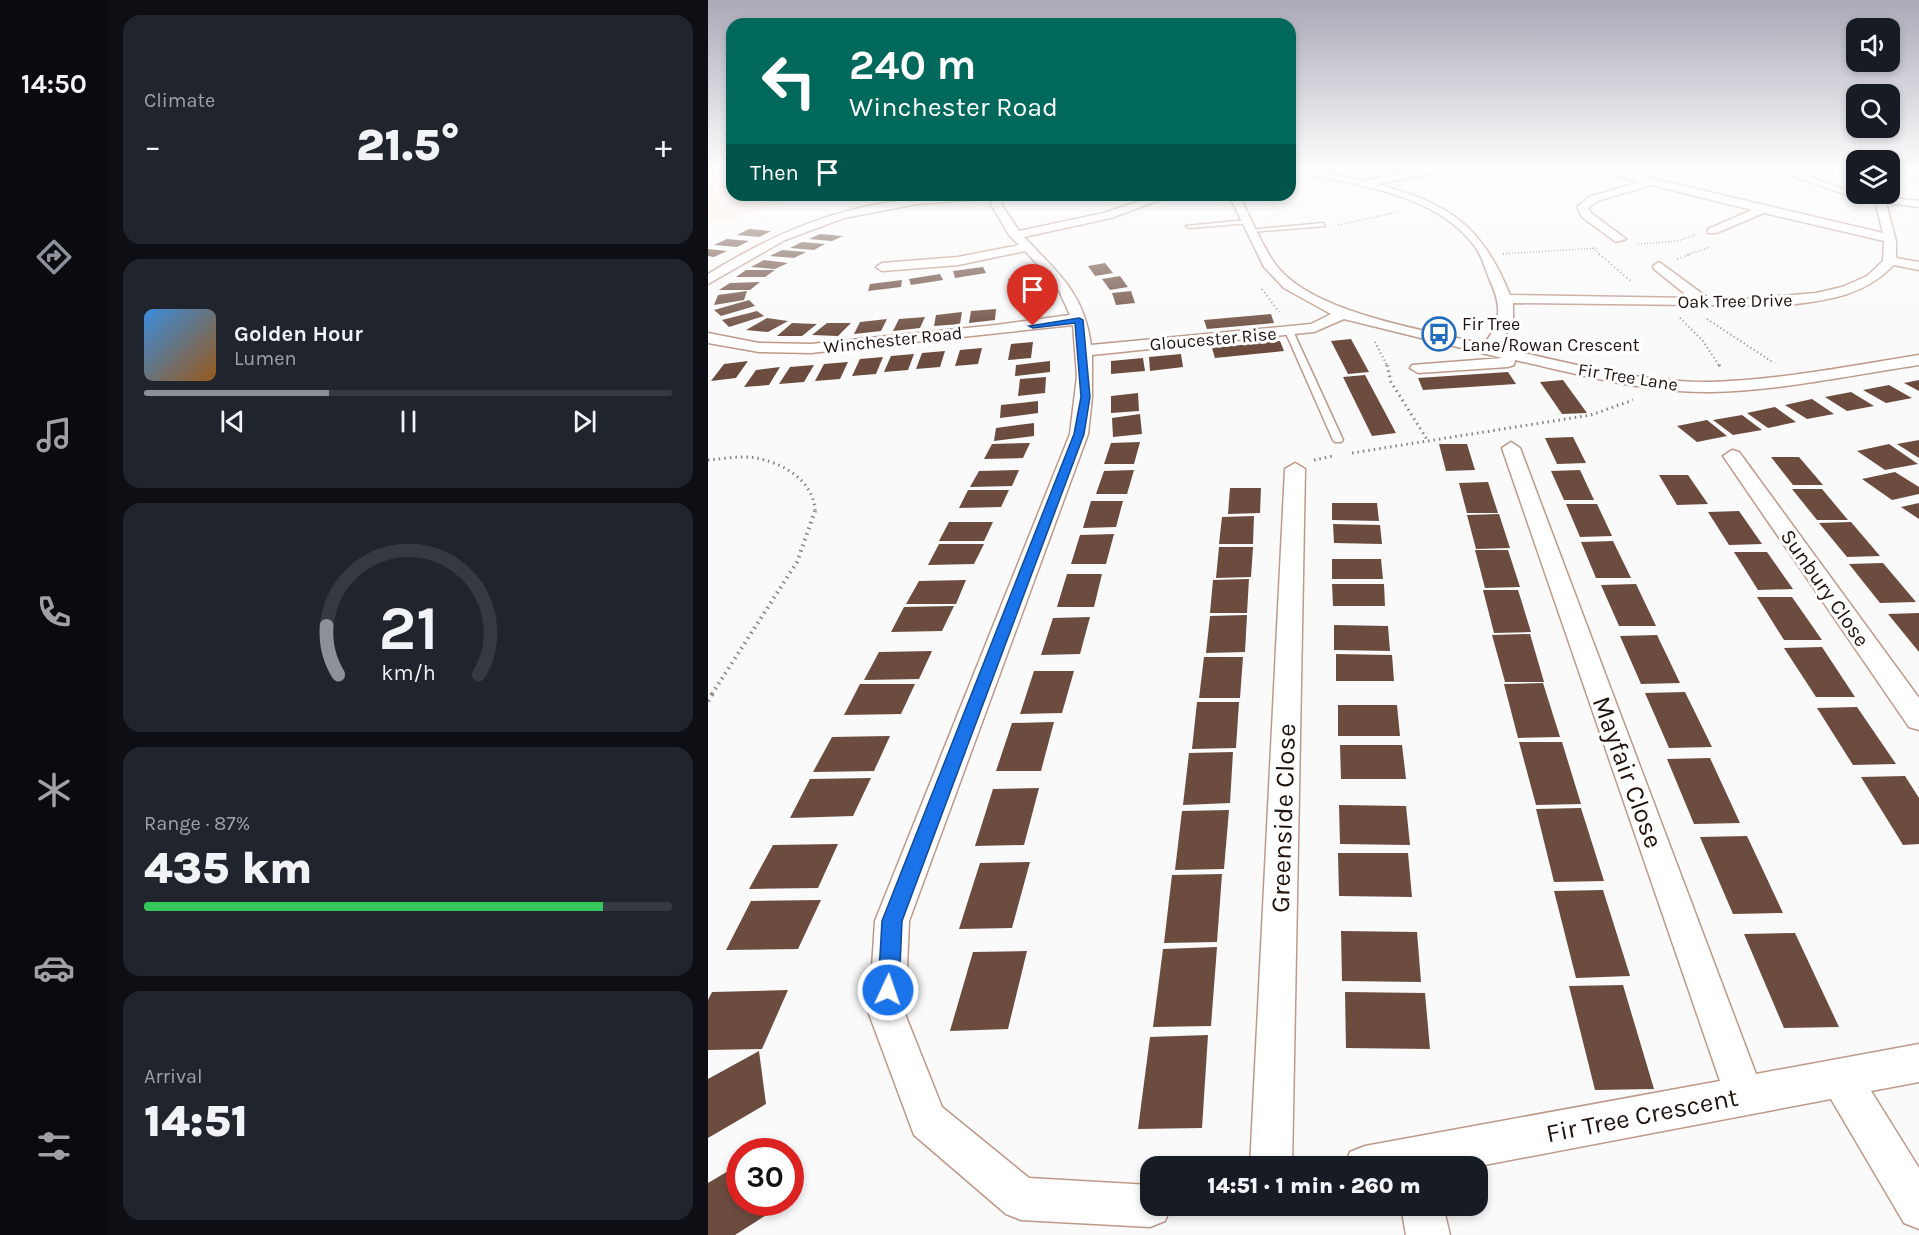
<!DOCTYPE html>
<meta charset="utf-8">
<style>
body{margin:0;font-family:Karla,sans-serif;background:#20242c;color:#f1f3f6;height:100vh;display:flex;flex-direction:column;font-size:22px;white-space:nowrap}
*{box-sizing:border-box;margin:0}
p{font-size:20px;color:#9ea1a6}
.icon{flex:none;width:33px;height:33px;fill:none;stroke:currentColor;stroke-width:2;stroke-linecap:round;stroke-linejoin:round}
.map{position:relative;flex:1;overflow:hidden}
.panel{display:flex;flex-direction:column;gap:15px;padding:15px;background:#0d0f14;width:600px}
.panel>*{flex:none}
.top-card{position:absolute;left:18px;top:18px;width:570px;height:183px;border-radius:18px;box-shadow:0 3px 9px #0003;background:#00695c;color:#fff;overflow:hidden}
.controls{position:absolute;left:1138px;top:18px;display:grid;gap:12px}
.controls a{display:grid;place-items:center;width:54px;height:54px;border-radius:12px;background:#171b24;box-shadow:0 3px 9px #0003;font-size:30px}
.speed{position:absolute;left:18px;top:1138px;display:flex;gap:12px;font-size:30px;font-weight:700;text-align:center}
.speed>*{display:grid;place-content:center;width:78px;height:78px;border-radius:50%;background:#171b24;box-shadow:0 3px 9px #0003;line-height:1}
.speed .limit{border:9px solid #d22;background:#fff;color:#111}
.pin{position:absolute;display:grid;place-items:center;width:51px;height:51px;color:#fff;margin:-62px -26px;border-radius:50% 50% 50% 0;rotate:-45deg;box-shadow:0 0 6px #0007}
.pin .icon{rotate:45deg}
.me{position:absolute;width:66px;margin:-33px;rotate:3deg;stroke-linejoin:round;filter:drop-shadow(0 0 4px #0008)}
.turn{display:flex;align-items:center;gap:21px;height:126px;padding:0 24px;font-size:27px}
.turn .icon{width:78px;height:78px;stroke-width:2.5}
.turn b{display:block;font-size:42px;line-height:51px}
.then{display:flex;align-items:center;height:57px;padding:0 24px;background:#0003;gap:12px;font-size:22px}
.big{font-size:45px;font-weight:800;line-height:1.1}
.panel .tile{flex:1;display:flex;flex-direction:column;justify-content:center;gap:9px;min-width:0;padding:0 21px;border-radius:18px;background:#20242c}
.panel .dial{align-items:center;gap:0}
.dial svg{height:156px;overflow:visible;fill:none;stroke:#363941;stroke-width:7;stroke-linecap:round;text-anchor:middle}
.dial text{fill:#f1f3f6;stroke:none}
.song{display:flex;align-items:center;gap:18px}
.cover{width:72px;height:72px;border-radius:9px;background:linear-gradient(135deg,hsl(210 70% 55%),hsl(30 70% 35%))}
.played{height:6px;border-radius:3px;background:linear-gradient(90deg,#8c9099 35%,#363941 35%)}
.keys{display:flex;justify-content:space-around;direction:ltr}
.heat{display:flex;justify-content:space-between;align-items:center;font-size:33px;direction:ltr}
.charge{height:9px;border-radius:4px;background:linear-gradient(90deg,#34c759 87%,#363941 0)}
.trip{position:absolute;left:432px;top:1156px;width:348px;height:60px;border-radius:18px;background:#171b24;box-shadow:0 3px 9px #0003;font-weight:800;line-height:60px;text-align:center}
main{display:flex;flex:1;min-height:0}
.menu{display:flex;flex-direction:column;width:108px;justify-content:space-around;align-items:center;background:#090b0e;color:#9ea1a6}
.menu .icon{width:42px;height:42px}
.menu .current{color:#8c9099}
.menu b{font-size:27px;color:#f1f3f6}
.map>svg:first-child{display:block}
.built{fill:#ffece4}
.building{fill:#6c4c3f}
.lines{fill:none;stroke-linecap:round;stroke-linejoin:round}
.lane-casing{stroke:#bd998a;stroke-width:3}
.street-casing{stroke:#bd998a;stroke-width:3}
.path-far4{stroke:#89827f;stroke-width:1.5;stroke-dasharray:1 2;stroke-linecap:butt}
.path-far3{stroke:#89827f;stroke-width:2;stroke-dasharray:1 3;stroke-linecap:butt}
.path-far2{stroke:#89827f;stroke-width:3;stroke-dasharray:1.5 4;stroke-linecap:butt}
.path-far1{stroke:#89827f;stroke-width:4;stroke-dasharray:1.5 4.5;stroke-linecap:butt}
.path{stroke:#89827f;stroke-width:4.5;stroke-dasharray:1.5 5;stroke-linecap:butt}
.lane{fill:#fff;fill-rule:evenodd}
.street{fill:#fff;fill-rule:evenodd}
.route{fill:#1a73e8;stroke:#114b97;stroke-width:1.5}
.labels{text-anchor:middle;stroke-width:6;stroke-linejoin:round;paint-order:stroke}
.far-street-label{font-size:18px;fill:#20130d;stroke:#fff}
.far-poi-label{font-size:18px;fill:#20130d;stroke:#fff;text-anchor:start}
.street-label{font-size:21px;fill:#20130d;stroke:#fff}
.near-street-label{font-size:26px;fill:#20130d;stroke:#fff}
</style>
<main>
<nav class="menu">
<b>14:50</b>
<svg class="icon current" aria-label="directions" viewBox="0 0 24 24"><path d="M12 3l9 9-9 9-9-9zM9 14v-3h6M13 9l2 2-2 2"/></svg>
<svg class="icon" aria-label="music" viewBox="0 0 24 24"><path d="M9 18V5l10-2v13"/><circle cx="6" cy="18" r="3"/><circle cx="16" cy="16" r="3"/></svg>
<svg class="icon" aria-label="phone" viewBox="0 0 24 24"><path d="M5 4h4l2 5-3 2q2 4 5 5l2-3 5 2v4C11 20 4 13 5 4z"/></svg>
<svg class="icon" aria-label="climate" viewBox="0 0 24 24"><path d="M12 3v18M4 7l16 10M4 17L20 7"/></svg>
<svg class="icon" aria-label="car" viewBox="0 0 24 24"><path d="M5 17H2v-5l4-1 3-4h7l3 4 3 1v5h-3M9 17h6M6 11h13"/><circle cx="7" cy="17" r="2"/><circle cx="17" cy="17" r="2"/></svg>
<svg class="icon" aria-label="filters" viewBox="0 0 24 24"><path d="M4 7h16M4 17h16"/><circle cx="9" cy="7" r="2"/><circle cx="15" cy="17" r="2"/></svg>
</nav>
<section class="panel">
<div class="tile"><p>Climate</p>
<div class="heat"><a>−</a><b class="big">21.5°</b><a>+</a></div>
</div>
<div class="tile">
<div class="song"><i class="cover"></i><div><b>Golden Hour</b><p>Lumen</p></div></div>
<div class="played"></div>
<div class="keys"><svg class="icon" aria-label="previous" viewBox="0 0 24 24"><path d="M18 5L8 12l10 7zM5 5v14"/></svg><svg class="icon" aria-label="pause" viewBox="0 0 24 24"><path d="M8 5v14M16 5v14"/></svg><svg class="icon" aria-label="next" viewBox="0 0 24 24"><path d="M6 5l10 7-10 7zM19 5v14"/></svg></div>
</div>
<div class="tile dial"><svg viewBox="0 0 100 80">
<path d="M14 69A42 42 0 1 1 86 69"/>
<path d="M14 69A42 42 0 0 1 8 44" stroke="#8c9099"/>
<text x="50" y="56" font-size="32" font-weight="700">21</text>
<text x="50" y="72" font-size="11">km/h</text>
</svg></div>
<div class="tile"><p>Range · 87%</p><b class="big">435 km</b><div class="charge"></div></div>
<div class="tile"><p>Arrival</p><b class="big">14:51</b></div>
</section>
<div class="map">
<svg width="1211" height="1235" viewBox="0 0 1211 1235">
<rect width="100%" height="100%" fill="#fafafa"/>
<polygon class="built" points="0,168 24,168 24,195 92,195 16,223 0,222"/>
<g class="building">
<polygon points="41,229 63,231 51,237 29,235"/>
<polygon points="112,234 135,236 124,241 101,239"/>
<polygon points="19,239 41,241 29,247 6,245"/>
<polygon points="94,242 117,244 106,250 82,248"/>
<polygon points="0,249 19,251 6,257 0,256"/>
<polygon points="74,250 98,252 86,258 62,256"/>
<polygon points="56,260 80,263 67,269 43,267"/>
<polygon points="397,263 405,273 387,276 380,266"/>
<polygon points="275,267 278,273 247,278 245,271"/>
<polygon points="38,270 67,270 57,277 28,277"/>
<polygon points="232,274 235,280 203,285 201,279"/>
<polygon points="318,276 324,286 305,290 300,279"/>
<polygon points="412,276 420,287 402,290 394,279"/>
<polygon points="194,280 193,287 160,291 162,284"/>
<polygon points="52,282 42,290 11,290 22,283"/>
<polygon points="329,288 335,299 316,303 310,292"/>
<polygon points="39,291 36,300 6,305 10,295"/>
<polygon points="423,291 427,303 408,305 404,293"/>
<polygon points="41,300 47,306 13,316 6,310"/>
<polygon points="288,309 287,320 261,323 263,311"/>
<polygon points="49,311 56,316 21,327 14,320"/>
<polygon points="254,312 252,324 226,326 228,315"/>
<polygon points="563,314 566,323 499,329 496,320"/>
<polygon points="217,317 212,328 185,331 191,319"/>
<polygon points="59,318 80,321 60,332 38,330"/>
<polygon points="179,319 173,331 146,334 152,322"/>
<polygon points="84,323 109,324 94,336 69,336"/>
<polygon points="119,323 143,323 130,336 104,335"/>
<polygon points="643,339 661,372 640,374 623,341"/>
<polygon points="572,341 576,351 507,358 504,348"/>
<polygon points="325,342 323,358 300,360 303,344"/>
<polygon points="274,348 270,364 247,366 252,350"/>
<polygon points="237,351 232,367 208,369 214,353"/>
<polygon points="206,354 200,370 176,372 183,356"/>
<polygon points="473,354 475,367 442,371 441,357"/>
<polygon points="175,357 168,374 144,376 152,359"/>
<polygon points="435,358 437,371 403,374 403,361"/>
<polygon points="40,361 28,378 3,381 16,364"/>
<polygon points="342,361 342,372 307,376 308,365"/>
<polygon points="140,362 132,379 107,381 116,364"/>
<polygon points="106,365 96,382 71,384 82,367"/>
<polygon points="72,367 61,385 36,387 48,370"/>
<polygon points="800,372 808,384 715,390 710,378"/>
<polygon points="657,375 688,433 664,436 635,377"/>
<polygon points="338,377 337,393 310,396 312,379"/>
<polygon points="855,380 879,413 854,414 832,382"/>
<polygon points="1211,380 1211,391 1196,383"/>
<polygon points="1181,385 1204,398 1178,403 1155,390"/>
<polygon points="1143,392 1166,406 1139,411 1117,397"/>
<polygon points="430,393 431,411 403,413 403,396"/>
<polygon points="1104,399 1126,414 1099,419 1077,405"/>
<polygon points="330,401 330,413 292,418 293,405"/>
<polygon points="1067,407 1088,422 1060,428 1039,413"/>
<polygon points="432,414 434,434 405,437 404,418"/>
<polygon points="1034,415 1054,430 1025,435 1005,420"/>
<polygon points="999,420 1019,436 989,442 969,426"/>
<polygon points="326,423 326,436 286,441 288,428"/>
<polygon points="865,437 878,463 849,464 837,438"/>
<polygon points="1211,440 1211,458 1189,444"/>
<polygon points="432,442 426,464 396,464 403,443"/>
<polygon points="322,443 315,458 276,459 284,444"/>
<polygon points="731,444 759,444 767,470 738,471"/>
<polygon points="1181,444 1210,464 1177,470 1149,451"/>
<polygon points="1063,457 1091,457 1115,485 1085,485"/>
<polygon points="311,470 304,486 262,487 271,471"/>
<polygon points="426,470 419,494 388,494 396,471"/>
<polygon points="872,470 886,500 856,500 843,471"/>
<polygon points="1187,472 1211,487 1211,494 1184,500 1154,479"/>
<polygon points="951,475 980,475 1000,504 969,505"/>
<polygon points="780,482 790,513 759,513 751,483"/>
<polygon points="522,488 553,488 552,513 520,514"/>
<polygon points="1084,489 1114,489 1140,520 1109,520"/>
<polygon points="260,490 301,490 293,507 251,508"/>
<polygon points="383,501 415,501 408,527 375,528"/>
<polygon points="624,503 669,503 671,521 624,520"/>
<polygon points="1211,503 1211,519 1193,507"/>
<polygon points="858,504 889,504 904,536 872,537"/>
<polygon points="1031,511 1054,544 1021,545 1000,512"/>
<polygon points="791,514 802,548 768,549 759,515"/>
<polygon points="546,516 545,544 511,544 514,517"/>
<polygon points="241,522 285,522 276,541 231,541"/>
<polygon points="1143,522 1172,556 1139,557 1111,523"/>
<polygon points="625,524 672,525 674,544 626,543"/>
<polygon points="406,534 398,564 363,564 372,535"/>
<polygon points="905,541 923,578 888,578 873,542"/>
<polygon points="231,544 276,544 266,564 220,565"/>
<polygon points="511,547 545,547 543,577 508,578"/>
<polygon points="767,550 800,550 812,587 777,588"/>
<polygon points="1026,552 1059,552 1085,589 1050,590"/>
<polygon points="624,559 673,559 675,579 624,579"/>
<polygon points="1175,563 1208,602 1172,603 1141,564"/>
<polygon points="359,574 394,574 386,607 349,607"/>
<polygon points="541,579 539,613 502,613 505,580"/>
<polygon points="258,580 248,604 198,604 211,581"/>
<polygon points="624,584 676,584 677,606 625,606"/>
<polygon points="928,584 948,626 911,626 893,585"/>
<polygon points="775,590 810,590 823,632 786,633"/>
<polygon points="1049,597 1084,597 1114,640 1076,640"/>
<polygon points="246,606 234,631 183,632 196,607"/>
<polygon points="1211,613 1211,652 1180,614"/>
<polygon points="539,615 537,652 498,653 502,616"/>
<polygon points="382,617 372,654 333,655 345,618"/>
<polygon points="626,625 680,626 682,651 626,650"/>
<polygon points="822,634 836,682 797,682 784,635"/>
<polygon points="949,635 972,683 933,684 912,636"/>
<polygon points="1114,647 1147,697 1108,697 1076,648"/>
<polygon points="224,651 211,679 156,680 171,652"/>
<polygon points="628,654 684,655 686,681 628,681"/>
<polygon points="496,657 535,657 532,698 491,698"/>
<polygon points="326,671 366,671 354,713 312,714"/>
<polygon points="835,683 852,737 810,738 796,684"/>
<polygon points="152,684 207,684 193,714 136,715"/>
<polygon points="977,692 1004,747 961,748 937,693"/>
<polygon points="489,702 531,702 528,748 484,749"/>
<polygon points="630,705 689,705 692,736 630,736"/>
<polygon points="1149,707 1188,764 1145,765 1109,708"/>
<polygon points="346,722 333,771 288,771 304,723"/>
<polygon points="182,736 166,771 105,772 124,737"/>
<polygon points="811,742 854,742 873,804 828,805"/>
<polygon points="632,745 694,745 698,779 633,779"/>
<polygon points="525,752 522,803 475,805 481,753"/>
<polygon points="1002,758 1032,823 986,824 959,759"/>
<polygon points="1197,776 1211,798 1211,844 1195,845 1153,777"/>
<polygon points="163,778 145,816 82,818 102,779"/>
<polygon points="331,788 316,845 267,846 285,789"/>
<polygon points="631,805 698,806 702,845 632,844"/>
<polygon points="873,808 896,881 846,882 828,809"/>
<polygon points="521,810 516,869 467,870 474,811"/>
<polygon points="1039,836 1075,913 1025,914 992,837"/>
<polygon points="130,844 110,888 41,889 65,845"/>
<polygon points="630,853 700,853 704,897 631,896"/>
<polygon points="322,862 304,928 251,929 272,863"/>
<polygon points="514,874 509,942 456,943 464,875"/>
<polygon points="895,890 922,976 868,978 846,891"/>
<polygon points="113,900 90,949 18,950 43,901"/>
<polygon points="633,931 709,932 713,982 634,981"/>
<polygon points="1087,933 1131,1027 1076,1028 1036,934"/>
<polygon points="509,947 503,1026 445,1027 455,949"/>
<polygon points="319,951 300,1029 242,1031 265,952"/>
<polygon points="915,985 946,1089 887,1090 861,986"/>
<polygon points="80,990 54,1049 0,1050 0,1000 4,992"/>
<polygon points="637,992 717,993 722,1049 638,1048"/>
<polygon points="500,1035 494,1128 430,1129 442,1037"/>
<polygon points="51,1051 58,1104 0,1138 0,1079"/>
<polygon points="32,1164 32,1203 65,1203 66,1210 27,1235 0,1235 0,1183"/>
</g>
<g class="lines">
<defs>
<g id="lane">
<polygon points="539,220 541,223 481,228 478,226"/>
<polygon points="615,223 617,226 543,232 540,230"/>
<polygon points="578,329 585,331 635,440 633,442 627,442 625,440 577,331"/>
</g>
<g id="street">
<path d="M582,168H597L656,181L705,170L752,168L669,184C741,204 773,224 802,295L982,298L946,269L945,266L951,262L1000,298L1038,299L1108,293L1134,287L1159,276L1175,261L1176,241L1056,213L1008,233H1000V229L1044,210L944,185L889,201L880,208L883,213L918,239L908,242L874,217L869,207L881,197L932,182L879,168H897L921,173L1175,233L1167,201L1148,198L1061,168H1076L1149,194L1211,201V207L1178,203L1188,241V258L1211,262V270L1186,265C1153,298 1118,300 1073,306L805,303V322L790,347C856,362 935,383 1002,382C1072,380 1142,366 1211,355V365C1142,375 1072,391 1002,392C936,393 870,374 807,360L806,365L800,367L710,373L702,368L704,365L794,358L636,319L606,332L384,355V397L380,434L201,921L197,1014L234,1107L321,1178L442,1185V1206H463L457,1221L442,1227L313,1220L298,1214L206,1135L161,1014L167,921L362,434L369,376L365,325L103,353L51,352L0,343V333L51,343L103,344L288,325L362,315L348,284L317,251L250,265L174,271L168,267L174,263L250,257L311,245L301,235L283,204L285,198L209,204L136,218L77,240L0,284V274C104,210 175,195 296,195L293,204L311,231L396,213L450,195H465L403,218L316,237C350,273 376,293 383,345L603,324L623,314L576,288L556,267L521,195H531C542,217 552,241 565,261C599,313 718,330 776,344C795,321 793,304 781,278C777,268 774,257 768,248C728,191 643,185 582,170Z"/>
<polygon points="1185,168 1199,168 1211,173 1211,179"/>
<polygon points="803,442 812,448 1048,1074 1211,1044 1211,1082 1163,1091 1211,1168 1211,1229 1196,1223 1123,1099 766,1167 636,1167 642,1152 657,1146 1012,1081 794,448"/>
<polygon points="1024,450 1031,452 1211,698 1211,730 1201,727 1015,456"/>
<polygon points="587,463 597,469 584,1167 542,1167 577,469"/>
<polygon points="693,1206 735,1206 742,1235 698,1235"/>
</g>
</defs>
<use href="#lane" class="lane-casing"/>
<use href="#street" class="street-casing"/>
<g class="path-far4">
<polyline points="982,168 995,172 990,173"/>
<polyline points="630,225 690,212"/>
<polyline points="930,244 970,241 987,235"/>
<polyline points="884,248 893,255"/>
<polyline points="795,254 890,248"/>
<polyline points="979,255 1002,247"/>
</g>
<g class="path-far3">
<polyline points="795,254 798,254"/>
<polyline points="891,254 924,282"/>
<polyline points="969,259 983,254"/>
<polyline points="554,289 571,312"/>
<polyline points="972,318 995,341 1012,367"/>
<polyline points="999,319 1066,363"/>
<polyline points="754,323 776,319"/>
<polyline points="667,342 680,367"/>
</g>
<g class="path-far2">
<polyline points="679,365 683,382 720,441"/>
<polyline points="1011,365 1013,368"/>
<polyline points="644,453 883,415 925,400"/>
<path d="M0,460C15,459 33,455 48,458C75,463 105,480 107,510"/>
<polyline points="606,460 625,456"/>
</g>
<polyline class="path-far1" points="4,694 89,562 108,508"/>
<polyline class="path" points="0,701 5,693"/>
<use href="#lane" class="lane"/>
<use href="#street" class="street"/>
</g>
<linearGradient id="sky" x2="0" y2="1"><stop stop-color="#aba8b7"/><stop offset="0.49" stop-color="#fdfdfd"/><stop offset="1" stop-color="#fdfdfd" stop-opacity="0"/></linearGradient>
<rect width="1211" height="341" fill="url(#sky)"/>
<polygon class="route" points="371,318 375,320 382,397 376,434 194,921 191,990 188,998 180,1001 173,998 170,990 174,921 366,434 373,397 367,323 325,328 321,326"/>
<defs>
<symbol id="bus-ring" viewBox="-11 -11 22 22"><circle r="9.5" fill="#fff" stroke="#226cbc" stroke-width="1.5"/><path d="M-5-6H5V4H4V6H2V4H-2V6H-4V4H-5ZM-3.5-4V0h7V-4ZM-3.5 1.2v1.5H-2V1.2ZM2 1.2v1.5H3.5V1.2Z" fill="#226cbc"/></symbol>
</defs>
<g fill-rule="evenodd">
<use href="#bus-ring" x="712" y="315" width="38" height="38"/>
</g>
<g class="labels">
<g class="far-street-label">
<text transform="translate(1027 301) rotate(-1)" y="6">Oak Tree Drive</text>
<text transform="translate(505 339) rotate(-5)" y="6">Gloucester Rise</text>
<text transform="translate(185 340) rotate(-6)" y="6">Winchester Road</text>
<text transform="translate(920 377) rotate(9)" y="6">Fir Tree Lane</text>
</g>
<g class="far-poi-label">
<text x="754" y="330">Fir Tree<tspan x="754" dy="21">Lane/Rowan Crescent</tspan></text>
</g>
<g class="street-label">
<text transform="translate(1117 588) rotate(55)" y="7">Sunbury Close</text>
</g>
<g class="near-street-label">
<text transform="translate(920 772) rotate(70)" y="9">Mayfair Close</text>
<text transform="translate(575 818) rotate(-88)" y="9">Greenside Close</text>
<text transform="translate(934 1115) rotate(-11)" y="9">Fir Tree Crescent</text>
</g>
</g>
</svg>
<div class="controls">
<a><svg class="icon" aria-label="sound" viewBox="0 0 24 24"><path d="M4 9h4l5-4v14l-5-4H4zM17 9q2 3 0 6"/></svg></a>
<a><svg class="icon" aria-label="search" viewBox="0 0 24 24"><circle cx="10" cy="10" r="6"/><path d="M15 15l6 6"/></svg></a>
<a><svg class="icon" aria-label="layers" viewBox="0 0 24 24"><path d="M12 4l9 5-9 5-9-5zM3 14l9 5 9-5"/></svg></a>
</div>
<div class="speed"><div class="limit">30</div></div>
<div class="pin" style="left:325px;top:326px;background:#d93025"><svg class="icon" aria-label="arrive" viewBox="0 0 24 24"><path d="M6 21V4h12l-3 4 3 4H6"/></svg></div>
<svg class="me" style="left:180px;top:990px" viewBox="-20 -20 40 40"><circle r="17" fill="#1a73e8" stroke="#fff" stroke-width="3"/><path d="M0-11L8 9 0 5-8 9z" fill="#fff"/></svg>
<div class="trip">14:51 · 1 min · 260 m</div>
<div class="top-card">
<div class="turn"><svg class="icon" aria-label="left" viewBox="0 0 24 24"><path d="M17 20v-9H6M10 6l-5 5 5 5"/></svg><div><b>240 m</b>Winchester Road</div></div>
<div class="then">Then<svg class="icon" aria-label="arrive" viewBox="0 0 24 24"><path d="M6 21V4h12l-3 4 3 4H6"/></svg></div>
</div>
</div>
</main>
